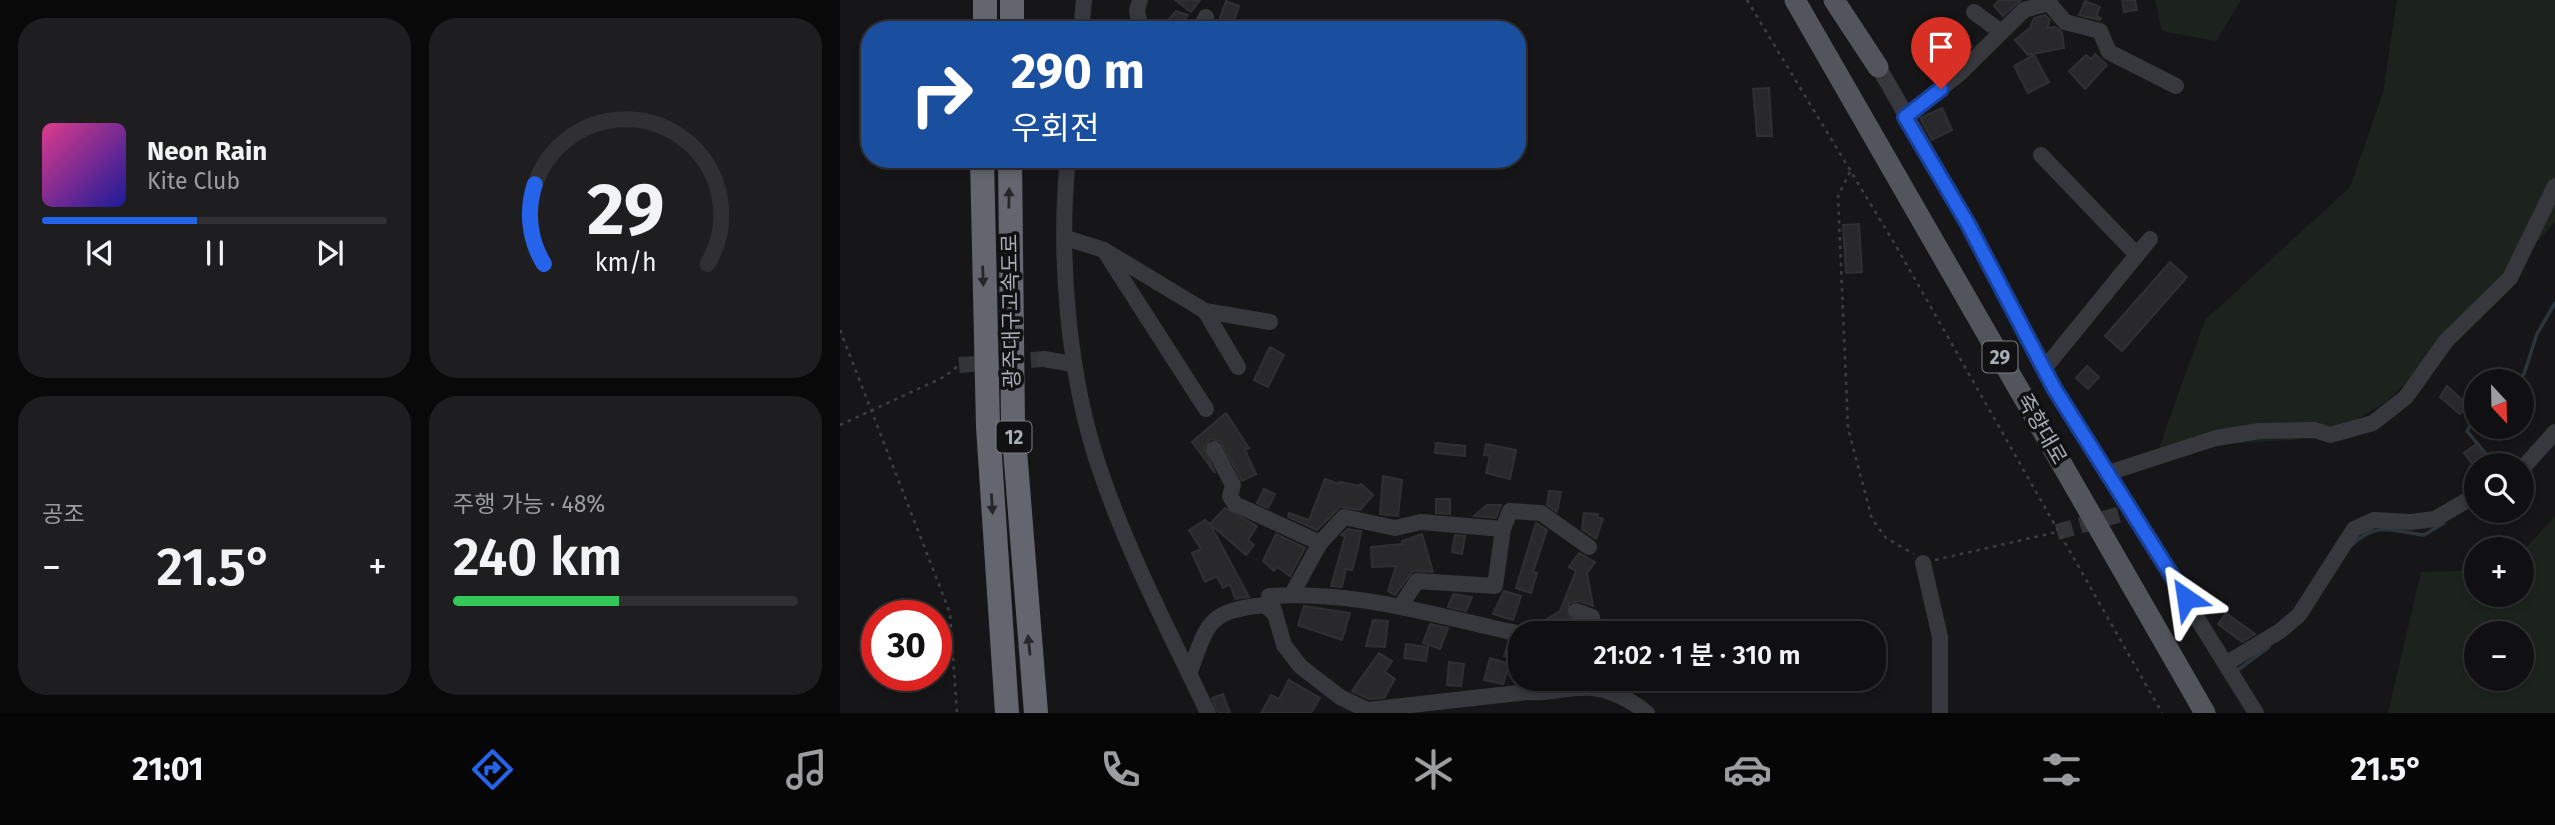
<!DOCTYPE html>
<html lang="ko">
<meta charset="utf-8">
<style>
body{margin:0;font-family:"Fira Sans","Noto Sans KR",sans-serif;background:#1e1e20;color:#f1f3f6;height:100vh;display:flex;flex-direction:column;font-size:26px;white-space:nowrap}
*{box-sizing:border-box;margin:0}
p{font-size:23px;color:#9c9d9f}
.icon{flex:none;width:38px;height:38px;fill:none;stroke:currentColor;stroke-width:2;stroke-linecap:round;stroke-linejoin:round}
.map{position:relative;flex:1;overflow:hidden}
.panel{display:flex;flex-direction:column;gap:18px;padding:18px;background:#09090a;width:840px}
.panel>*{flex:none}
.top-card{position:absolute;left:21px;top:21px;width:665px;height:147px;border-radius:28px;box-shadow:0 4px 10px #0003,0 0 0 2px #303032;background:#1a4fa0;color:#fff;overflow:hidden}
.needle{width:46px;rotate:158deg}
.fabs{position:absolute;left:1624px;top:369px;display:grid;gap:14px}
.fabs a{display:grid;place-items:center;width:70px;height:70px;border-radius:50%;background:#101012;box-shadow:0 4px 10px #0003,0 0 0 2px #303032;font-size:35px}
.speed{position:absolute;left:21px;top:600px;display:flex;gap:14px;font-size:35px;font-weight:700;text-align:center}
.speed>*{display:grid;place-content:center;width:91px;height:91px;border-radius:50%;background:#101012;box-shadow:0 4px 10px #0003,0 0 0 2px #303032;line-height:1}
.speed .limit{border:10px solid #d22;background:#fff;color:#111}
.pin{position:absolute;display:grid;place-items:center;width:60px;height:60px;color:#fff;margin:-72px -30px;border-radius:50% 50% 50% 0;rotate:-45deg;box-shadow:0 0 7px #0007}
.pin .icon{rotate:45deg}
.me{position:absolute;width:77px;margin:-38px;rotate:328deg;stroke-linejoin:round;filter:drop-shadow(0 0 5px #0008)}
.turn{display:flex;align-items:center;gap:24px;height:147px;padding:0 35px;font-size:32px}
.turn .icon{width:91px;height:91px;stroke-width:2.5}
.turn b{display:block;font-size:49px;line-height:60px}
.big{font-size:52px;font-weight:600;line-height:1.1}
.panel .card{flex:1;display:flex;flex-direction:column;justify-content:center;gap:10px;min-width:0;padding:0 24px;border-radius:28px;background:#1e1e20}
.panel .dial{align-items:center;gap:0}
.dial svg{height:182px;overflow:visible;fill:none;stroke:#303032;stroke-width:7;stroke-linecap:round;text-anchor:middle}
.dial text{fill:#f1f3f6;stroke:none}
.song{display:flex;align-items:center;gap:21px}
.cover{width:84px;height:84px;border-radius:10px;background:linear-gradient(135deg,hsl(330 70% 55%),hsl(240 70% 35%))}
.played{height:7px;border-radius:4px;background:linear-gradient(90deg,#2563eb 45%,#303032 45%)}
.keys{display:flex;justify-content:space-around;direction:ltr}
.heat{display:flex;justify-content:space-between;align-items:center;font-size:38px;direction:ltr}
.charge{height:10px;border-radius:5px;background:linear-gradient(90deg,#34c759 48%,#303032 0)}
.panel .tiles{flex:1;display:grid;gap:18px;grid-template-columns:repeat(2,1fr)}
.trip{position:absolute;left:668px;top:621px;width:378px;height:70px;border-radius:28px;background:#101012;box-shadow:0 4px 10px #0003,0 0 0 2px #303032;font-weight:600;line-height:70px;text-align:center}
.tabs{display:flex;height:112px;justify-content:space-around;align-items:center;background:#060607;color:#9c9d9f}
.tabs .icon{width:49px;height:49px}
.tabs .current{color:#2563eb}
.tabs b{font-size:32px;color:#f1f3f6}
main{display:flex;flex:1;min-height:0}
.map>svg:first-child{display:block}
.green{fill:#1c231d;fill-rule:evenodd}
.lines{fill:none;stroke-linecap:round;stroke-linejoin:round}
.stream{stroke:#2c353c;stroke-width:3.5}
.building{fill:#29292c;stroke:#303034;stroke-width:2}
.minor-tunnel{stroke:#333438;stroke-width:16;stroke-dasharray:16 8;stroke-linecap:butt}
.path{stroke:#3d3f44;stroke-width:2.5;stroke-dasharray:3.5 5;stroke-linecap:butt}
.minor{stroke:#37383d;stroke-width:16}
.major{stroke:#53555c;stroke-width:21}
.highway{stroke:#63666e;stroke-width:24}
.oneway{fill:#26262a}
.route-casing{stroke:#184099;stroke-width:18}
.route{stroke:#2563eb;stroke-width:12}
.labels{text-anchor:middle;stroke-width:7;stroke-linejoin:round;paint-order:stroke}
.shield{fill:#111113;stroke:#7b7e86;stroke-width:2}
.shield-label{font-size:19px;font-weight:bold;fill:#a8adb8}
.street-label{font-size:21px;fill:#a8adb8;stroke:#111113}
</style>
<main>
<section class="panel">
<div class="tiles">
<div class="card">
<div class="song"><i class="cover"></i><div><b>Neon Rain</b><p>Kite Club</p></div></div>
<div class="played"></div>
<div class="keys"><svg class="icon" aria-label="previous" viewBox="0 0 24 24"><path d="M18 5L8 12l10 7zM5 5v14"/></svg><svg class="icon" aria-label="pause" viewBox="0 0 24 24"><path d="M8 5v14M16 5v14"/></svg><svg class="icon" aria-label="next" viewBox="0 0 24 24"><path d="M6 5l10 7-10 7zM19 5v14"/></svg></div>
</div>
<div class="card dial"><svg viewBox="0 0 100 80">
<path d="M14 69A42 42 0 1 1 86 69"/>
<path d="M14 69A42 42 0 0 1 10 34" stroke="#2563eb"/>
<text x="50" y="56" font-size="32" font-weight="700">29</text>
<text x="50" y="72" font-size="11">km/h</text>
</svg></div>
<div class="card"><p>공조</p>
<div class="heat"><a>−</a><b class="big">21.5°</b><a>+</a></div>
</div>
<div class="card"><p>주행 가능 · 48%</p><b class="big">240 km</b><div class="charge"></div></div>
</div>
</section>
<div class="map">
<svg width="1715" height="713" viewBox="0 0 1715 713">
<rect width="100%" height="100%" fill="#161618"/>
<g class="green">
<polygon points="1315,0 1401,0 1376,41 1322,31"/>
<polygon points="1557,0 1715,0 1715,222 1588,361 1546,402 1490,435 1450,440 1319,448 1365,320 1510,187 1543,93"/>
<path d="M1715,516V713H1548L1581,572L1636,570V595H1682V552ZM1636,634H1682V679H1636Z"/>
</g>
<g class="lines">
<g class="stream">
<polyline points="1671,382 1684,374 1697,334 1715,303"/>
<polyline points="1636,415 1627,431 1651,460"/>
<path d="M1512,545C1537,520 1554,532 1584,535L1604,523"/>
<polyline points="1399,669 1429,647"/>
</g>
</g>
<g class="building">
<polygon points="335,0 360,0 351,12"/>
<polygon points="1159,0 1181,0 1163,16 1154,6"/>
<polygon points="1282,0 1295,0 1297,10 1284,12"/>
<polygon points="386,1 399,6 392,26 379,21"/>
<polygon points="1245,1 1260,7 1256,16 1261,18 1260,20 1239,15"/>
<polygon points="336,11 348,15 343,22 349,30 320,30"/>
<polygon points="1205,15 1210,20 1207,28 1215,27 1222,32 1224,48 1188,55 1175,40 1190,28 1194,18"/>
<polygon points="1120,33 1132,46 1105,72 1093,58"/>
<polygon points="1255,54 1267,65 1245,89 1229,71 1246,55 1251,59"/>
<polygon points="1194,55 1209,82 1188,93 1174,66"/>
<polygon points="929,88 932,136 917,136 913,89"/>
<polygon points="1102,108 1112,130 1092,140 1080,118"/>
<polygon points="1019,224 1022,272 1006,273 1003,225"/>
<polygon points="1330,262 1347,277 1282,351 1265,336"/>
<polygon points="430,347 444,355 428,387 414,380"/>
<polygon points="1247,366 1259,377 1248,389 1236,378"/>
<polygon points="1607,386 1628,405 1620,414 1600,397"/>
<polygon points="386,413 409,448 405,450 416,474 402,481 380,441 370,439 364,448 375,473 352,442"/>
<polygon points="596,443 625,446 625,456 595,453"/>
<polygon points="646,444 676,450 670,479 646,473 650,456 644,455"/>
<polygon points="1635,445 1651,466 1634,466 1624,453"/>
<polygon points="543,476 562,480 558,516 540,514"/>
<polygon points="485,479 499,484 500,482 519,486 521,484 533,495 520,510 500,507 477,530 448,517 449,513 469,520"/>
<polygon points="424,489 435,494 428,508 417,503"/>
<polygon points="709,491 721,492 717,512 707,505"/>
<polygon points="596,499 610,499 610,514 596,513"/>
<polygon points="647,505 661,505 656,518 634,516"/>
<polygon points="385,508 417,526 408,540 414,545 406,555 370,524"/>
<polygon points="744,513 758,514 757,517 763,519 756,539 742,529"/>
<polygon points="365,520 370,524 409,597 395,599 390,584 383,588 377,576 365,582 352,553 361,549 349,530"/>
<polygon points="696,523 707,530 693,572 697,573 691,593 676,588"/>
<polygon points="508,529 521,531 518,548 512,570 506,569 502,587 491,586 505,537 501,535"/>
<polygon points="436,534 465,548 450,576 437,567 434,571 423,561"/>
<polygon points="582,534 593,572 573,571 555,595 548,591 556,566 532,567 531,547 563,544 562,541"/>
<polygon points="615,535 625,536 622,554 612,552"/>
<polygon points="739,553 755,562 747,573 753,606 739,601 729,603 728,617 742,624 727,634 692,634 709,623 707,619 720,611 736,571 729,567"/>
<polygon points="664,591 681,596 673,620 653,614"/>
<polygon points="613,594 632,597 626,611 608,607"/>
<polygon points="464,606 510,613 502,640 458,625"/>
<polygon points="1386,613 1415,634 1402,642 1378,624"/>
<polygon points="533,620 548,621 545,647 526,646"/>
<polygon points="590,624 608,628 600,649 583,643"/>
<polygon points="669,642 681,644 678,662 664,656"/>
<polygon points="566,644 588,647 586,661 564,658"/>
<polygon points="539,653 552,661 545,672 555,679 544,698 529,699 512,691"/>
<polygon points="650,658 669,664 663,684 644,680"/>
<polygon points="609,662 624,664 621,686 607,685"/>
<polygon points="449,680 480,698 471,713 421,713 431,695 439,699"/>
<polygon points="383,694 390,713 378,713 372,698"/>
</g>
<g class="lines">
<g class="minor-tunnel">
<polyline points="119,365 204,359"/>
<polyline points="1217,532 1292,511"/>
</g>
<g class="path">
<polyline points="907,0 1056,246 1322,713"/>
<polyline points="1010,172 998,196 1008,428 1032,519 1046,538 1074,554"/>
<polyline points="0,330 110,613 117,713"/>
<polyline points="0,425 104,377 119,365"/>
<polyline points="1095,560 1217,532"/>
</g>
<g class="minor">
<polyline points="300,0 297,11 301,30"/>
<polyline points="1209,3 1225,22 1260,31 1269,52 1336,86"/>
<polyline points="1134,12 1161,32"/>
<polyline points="241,30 244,0"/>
<polyline points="359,30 366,17"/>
<polyline points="1034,59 1128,224 1214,388 1416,713"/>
<polyline points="1065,117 1119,74 1184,10 1209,3 1210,0"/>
<polyline points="1201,155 1297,255"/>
<path d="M228,159C218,256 228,377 260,470C288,553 330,633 368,713"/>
<polyline points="226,238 264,250 365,311 430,322"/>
<polyline points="267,255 366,409"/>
<polyline points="365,311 398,367"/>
<polyline points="204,359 233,364"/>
<polyline points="1204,369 1310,239"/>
<polyline points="374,449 393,485 390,496 395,504 480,543 504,517 555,528 581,522 663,529"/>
<polyline points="1682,469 1715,432"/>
<polyline points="1268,473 1376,438 1419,431 1475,430 1490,435 1533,423 1566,397 1606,341 1670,278 1715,186"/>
<polyline points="1083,563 1100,637 1100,713"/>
<polyline points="452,594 480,543"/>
<polyline points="562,604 577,581 655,586 663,529 670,511 701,513 749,547"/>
<polyline points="736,611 752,617 753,634"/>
<path d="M435,613L429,596C518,590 595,616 681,634"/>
<polyline points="1387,663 1440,631 1459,615 1514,529 1534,520 1571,522 1595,519 1636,495"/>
<path d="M349,674C368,623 367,611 425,605L435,614L444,645L460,666L500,697L527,710L687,692C709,694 731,686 752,688C772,690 792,701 807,713"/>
</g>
<g class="major">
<polyline points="955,0 1365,713"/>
<polyline points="994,0 1038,67"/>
</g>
<g class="highway">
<polyline points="145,30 145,0"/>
<polyline points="172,30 172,0"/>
<polyline points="142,159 148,427 167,713"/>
<polyline points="170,159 173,425 196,713"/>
</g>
</g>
<defs><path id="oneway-solid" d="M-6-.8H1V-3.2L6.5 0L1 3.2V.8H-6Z" transform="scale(1.75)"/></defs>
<g class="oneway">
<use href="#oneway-solid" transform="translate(169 198) rotate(-89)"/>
<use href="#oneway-solid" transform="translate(143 276) rotate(88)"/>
<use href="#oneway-solid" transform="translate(152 504) rotate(87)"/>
<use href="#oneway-solid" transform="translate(189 645) rotate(-96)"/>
</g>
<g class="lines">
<defs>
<polyline id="route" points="1101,89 1065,117 1128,224 1214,388 1346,598"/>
</defs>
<use href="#route" class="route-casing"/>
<use href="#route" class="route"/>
</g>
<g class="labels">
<g class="shield">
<rect x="1142.5" y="341.5" width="35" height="31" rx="5"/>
<rect x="156.5" y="421.5" width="35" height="31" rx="5"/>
</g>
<g class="shield-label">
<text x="1160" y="364">29</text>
<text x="174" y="444">12</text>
</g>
<g class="street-label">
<text transform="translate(171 311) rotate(-91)" y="7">광주대구고속도로</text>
<text transform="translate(1202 429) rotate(60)" y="7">죽향대로</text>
</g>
</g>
</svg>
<div class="fabs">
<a><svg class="needle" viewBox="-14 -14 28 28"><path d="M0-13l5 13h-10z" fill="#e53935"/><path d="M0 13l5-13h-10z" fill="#9c9d9f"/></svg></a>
<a><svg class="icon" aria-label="search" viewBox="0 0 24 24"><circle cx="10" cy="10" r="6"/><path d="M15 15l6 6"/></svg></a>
<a>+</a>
<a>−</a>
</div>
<div class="speed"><div class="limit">30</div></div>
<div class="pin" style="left:1101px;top:89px;background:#d93025"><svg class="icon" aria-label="arrive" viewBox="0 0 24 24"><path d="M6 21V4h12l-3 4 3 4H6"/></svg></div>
<svg class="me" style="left:1346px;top:598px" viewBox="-20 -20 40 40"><path d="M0-17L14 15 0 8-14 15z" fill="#2563eb" stroke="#fff" stroke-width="4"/></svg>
<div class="trip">21:02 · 1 분 · 310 m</div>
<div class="top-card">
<div class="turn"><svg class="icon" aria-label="right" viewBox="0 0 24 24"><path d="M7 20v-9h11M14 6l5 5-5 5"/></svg><div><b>290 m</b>우회전</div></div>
</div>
</div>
</main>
<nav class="tabs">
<b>21:01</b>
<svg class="icon current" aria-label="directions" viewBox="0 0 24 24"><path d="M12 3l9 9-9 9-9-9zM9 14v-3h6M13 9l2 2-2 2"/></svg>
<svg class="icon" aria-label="music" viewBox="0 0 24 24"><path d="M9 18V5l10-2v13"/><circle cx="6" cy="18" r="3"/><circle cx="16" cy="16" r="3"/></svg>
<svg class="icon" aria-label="phone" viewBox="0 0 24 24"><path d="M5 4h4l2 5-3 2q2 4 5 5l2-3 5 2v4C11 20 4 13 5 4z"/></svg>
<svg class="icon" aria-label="climate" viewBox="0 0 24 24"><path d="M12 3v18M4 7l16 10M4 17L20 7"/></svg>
<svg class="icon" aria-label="car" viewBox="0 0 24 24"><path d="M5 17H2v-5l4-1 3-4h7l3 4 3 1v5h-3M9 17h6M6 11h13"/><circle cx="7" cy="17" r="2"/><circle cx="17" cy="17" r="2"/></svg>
<svg class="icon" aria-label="filters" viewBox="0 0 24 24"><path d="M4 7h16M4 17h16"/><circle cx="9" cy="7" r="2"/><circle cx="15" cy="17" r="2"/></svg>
<b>21.5°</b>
</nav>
